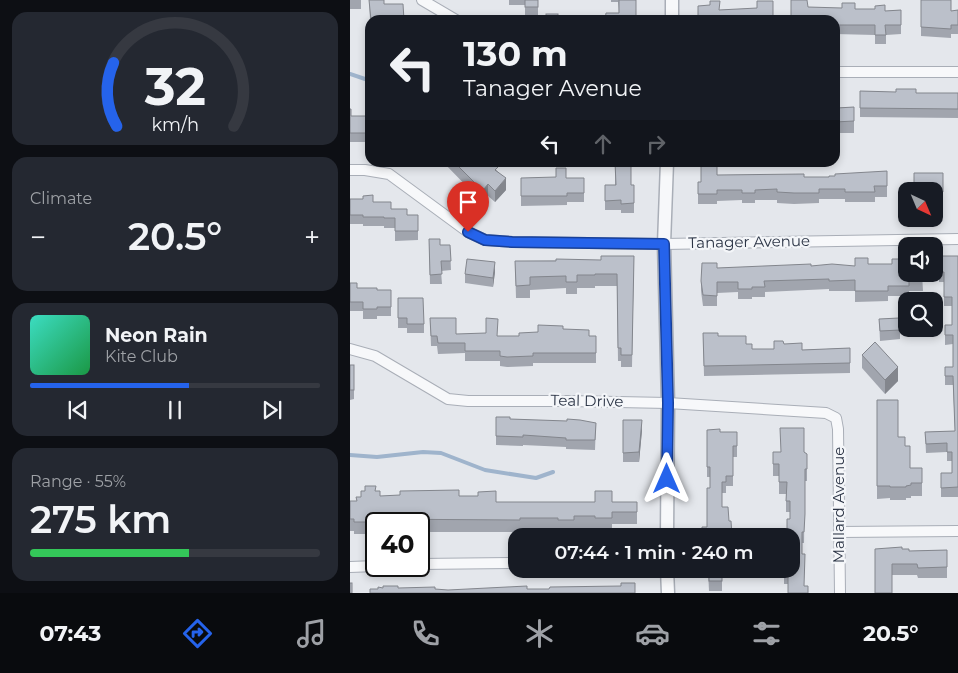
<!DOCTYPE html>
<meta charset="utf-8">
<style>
body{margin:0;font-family:Montserrat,sans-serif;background:#242831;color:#f1f3f6;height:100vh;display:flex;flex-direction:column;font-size:19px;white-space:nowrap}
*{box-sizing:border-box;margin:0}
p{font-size:16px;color:#9ea1a6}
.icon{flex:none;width:28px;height:28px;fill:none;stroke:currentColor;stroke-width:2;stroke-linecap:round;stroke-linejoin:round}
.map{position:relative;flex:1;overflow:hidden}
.details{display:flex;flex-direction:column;gap:12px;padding:12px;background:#0d0f14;width:350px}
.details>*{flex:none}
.guide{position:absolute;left:15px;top:15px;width:475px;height:152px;border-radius:15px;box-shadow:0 2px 8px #0003;background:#171b24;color:#f1f3f6;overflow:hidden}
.needle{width:32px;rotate:136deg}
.tools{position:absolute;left:548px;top:182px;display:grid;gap:10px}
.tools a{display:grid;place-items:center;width:45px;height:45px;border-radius:10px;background:#171b24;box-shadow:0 2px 8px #0003;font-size:25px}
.speed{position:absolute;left:15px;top:512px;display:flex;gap:10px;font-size:25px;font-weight:700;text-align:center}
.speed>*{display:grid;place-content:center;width:65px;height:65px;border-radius:50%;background:#171b24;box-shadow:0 2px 8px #0003;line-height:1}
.speed .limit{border:2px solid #111;border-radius:8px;background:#fff;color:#111}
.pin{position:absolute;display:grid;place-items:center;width:42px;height:42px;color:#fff;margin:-51px -21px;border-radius:50% 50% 50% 0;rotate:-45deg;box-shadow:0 0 5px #0007}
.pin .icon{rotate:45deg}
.me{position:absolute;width:55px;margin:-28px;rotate:0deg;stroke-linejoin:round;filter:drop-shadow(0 0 4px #0008)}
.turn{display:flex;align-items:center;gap:18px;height:105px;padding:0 15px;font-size:22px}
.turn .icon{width:65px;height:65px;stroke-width:2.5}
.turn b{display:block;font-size:35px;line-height:42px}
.lanes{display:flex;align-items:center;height:48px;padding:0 15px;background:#0003;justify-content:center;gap:25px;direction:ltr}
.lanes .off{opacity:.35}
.big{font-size:38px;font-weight:600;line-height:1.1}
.details .tile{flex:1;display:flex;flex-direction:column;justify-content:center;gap:8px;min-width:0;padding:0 18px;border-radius:15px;background:#242831}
.details .dial{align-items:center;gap:0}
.dial svg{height:130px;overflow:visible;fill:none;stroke:#363941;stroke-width:7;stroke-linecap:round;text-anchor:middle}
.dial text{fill:#f1f3f6;stroke:none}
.song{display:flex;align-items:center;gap:15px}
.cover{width:60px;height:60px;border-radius:8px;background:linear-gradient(135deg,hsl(170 70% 55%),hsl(140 70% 35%))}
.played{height:5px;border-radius:2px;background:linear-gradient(90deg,#2563eb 55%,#363941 55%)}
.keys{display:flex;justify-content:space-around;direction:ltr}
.heat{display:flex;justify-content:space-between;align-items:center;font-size:28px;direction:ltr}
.charge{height:8px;border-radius:4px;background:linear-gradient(90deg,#34c759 55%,#363941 0)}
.trip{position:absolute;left:158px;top:528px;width:292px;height:50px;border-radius:15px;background:#171b24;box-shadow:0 2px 8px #0003;font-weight:600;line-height:50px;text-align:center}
.tab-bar{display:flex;height:80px;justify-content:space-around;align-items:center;background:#090b0e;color:#9ea1a6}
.tab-bar .icon{width:35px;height:35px}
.tab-bar .selected{color:#2563eb}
.tab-bar b{font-size:22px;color:#f1f3f6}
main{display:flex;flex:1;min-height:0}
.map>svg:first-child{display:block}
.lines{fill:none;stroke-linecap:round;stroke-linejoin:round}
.stream{stroke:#9fb4cc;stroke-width:4}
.minor-casing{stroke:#a9aeb7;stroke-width:12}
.tertiary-casing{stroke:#a9aeb7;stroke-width:15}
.minor{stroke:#f7f8fa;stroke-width:10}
.tertiary{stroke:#f7f8fa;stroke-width:12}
.wall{fill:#a1a5ae}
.shaded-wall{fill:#83868d}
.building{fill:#bbc0ca;stroke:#83868d}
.route-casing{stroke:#184099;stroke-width:12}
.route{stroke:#2563eb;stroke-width:9}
.labels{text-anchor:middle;stroke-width:4.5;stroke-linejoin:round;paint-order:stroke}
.street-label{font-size:15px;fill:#2b3445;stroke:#f4f6f9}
</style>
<main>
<section class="details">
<div class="tile dial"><svg viewBox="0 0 100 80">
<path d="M14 69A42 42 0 1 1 86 69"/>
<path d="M14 69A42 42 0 0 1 12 30" stroke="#2563eb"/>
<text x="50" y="56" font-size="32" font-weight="700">32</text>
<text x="50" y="72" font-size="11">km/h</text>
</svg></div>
<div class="tile"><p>Climate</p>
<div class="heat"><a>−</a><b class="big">20.5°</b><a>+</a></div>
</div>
<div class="tile">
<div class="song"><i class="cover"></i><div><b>Neon Rain</b><p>Kite Club</p></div></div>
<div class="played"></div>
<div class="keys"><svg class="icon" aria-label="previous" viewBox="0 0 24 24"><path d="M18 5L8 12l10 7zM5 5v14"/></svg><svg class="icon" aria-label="pause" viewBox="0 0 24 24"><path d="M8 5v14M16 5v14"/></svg><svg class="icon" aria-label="next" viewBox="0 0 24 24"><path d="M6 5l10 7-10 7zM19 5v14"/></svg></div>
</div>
<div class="tile"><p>Range · 55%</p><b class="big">275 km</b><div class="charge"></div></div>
</section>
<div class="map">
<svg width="608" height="593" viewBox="0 0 608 593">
<rect width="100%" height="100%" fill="#e4e7ec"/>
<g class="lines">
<g class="stream">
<polyline points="0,74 18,80"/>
<polyline points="0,455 27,457 73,452 91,453 135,470 186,478 203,472"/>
</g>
<defs>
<g id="minor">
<polyline points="72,0 106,20"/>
<polyline points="485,72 608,72"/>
<polyline points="0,170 15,170 39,174 118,232 135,240 163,242 314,244 608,239"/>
<polyline points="0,349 25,356 98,399 118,401 217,401 318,403 476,413 486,418 488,429 490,593"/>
<polyline points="489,532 608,531"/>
<polyline points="69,564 166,563"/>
<polyline points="0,567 26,566"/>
</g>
<g id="tertiary">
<polyline points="322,20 322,0"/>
<polyline points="317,536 318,403 314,244 317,162"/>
<polyline points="317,569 318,593"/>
</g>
</defs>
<use href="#minor" class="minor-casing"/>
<use href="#tertiary" class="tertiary-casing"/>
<use href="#minor" class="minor"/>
<use href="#tertiary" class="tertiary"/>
</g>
<g class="wall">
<rect x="0" y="0" width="11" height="9"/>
<polygon points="19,0 34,0 34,4 54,20 20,20"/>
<polygon points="159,0 188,0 188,18 175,18 175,5 159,5"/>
<polygon points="261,0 286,0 286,18 255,20 269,13 268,2 261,2"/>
<polygon points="571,0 601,11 608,10 608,34 601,34 601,38 571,36"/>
<polygon points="458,7 505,9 535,11 551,10 551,34 536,35 536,44 525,44 525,35 485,34 485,20"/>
<polygon points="510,91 566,93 608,93 608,118 510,117"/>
<polygon points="485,99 487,108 504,107 504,133 485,133"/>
<polygon points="0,109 1,116 20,116 20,142 0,142"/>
<polygon points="93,162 139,162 148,172 156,190 145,202 138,196 134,201 131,198 130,200"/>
<polygon points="265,162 283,162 283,165 281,165 281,185 284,185 284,213 271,213 271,210 255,210 255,185 265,185"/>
<polygon points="537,171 537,197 525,197 525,202 495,202 495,199 469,199 469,203 444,204 427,203 427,200 405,200 405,203 392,203 392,200 367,201 367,204 348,204 348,182 351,182 367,175 454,177 479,177 485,176"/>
<polygon points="564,173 593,173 593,201 584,201 584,191 564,191"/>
<polygon points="171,178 234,178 234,202 217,202 217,205 171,206"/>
<polygon points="0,199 23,202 57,215 68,215 68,240 45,241 45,228 34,228 34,226 13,226 13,224 0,224"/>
<polygon points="79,239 90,245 100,245 101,270 91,271 92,284 80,284"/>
<polygon points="284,256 282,367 271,367 271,361 268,361 267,286 245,286 245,288 227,288 227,294 216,294 216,288 180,290 180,298 166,298 165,261 251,260"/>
<polygon points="608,256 608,497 591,497 591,473 602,473 602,461 597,461 597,452 576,453 575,432 605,431 603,385 595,385 595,367 603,367 603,344 595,345 595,325 602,325 602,306 594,306 594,282 589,282 589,257"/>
<polygon points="518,264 556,274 572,274 573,291 559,291 559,296 538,296 538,301 505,302 505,291 479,291 479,289 415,292 415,297 402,297 402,299 388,299 388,292 367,293 367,306 353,306 351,291 351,281 367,268 505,266"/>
<polygon points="145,272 143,287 115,283 115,274"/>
<polygon points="0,283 7,288 27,290 41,290 41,316 27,316 27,319 13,319 13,311 0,311"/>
<polygon points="48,298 74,324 74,333 57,333 57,328 48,328"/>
<polygon points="80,318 106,334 148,336 169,336 188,332 213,329 239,336 246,336 246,363 183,363 183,366 157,367 150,366 150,361 115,361 115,353 88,354 87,346 81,346"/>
<polygon points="529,319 550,330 550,339 530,341"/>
<polygon points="353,333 368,336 396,344 402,349 424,349 434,344 452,350 500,348 500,373 354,376"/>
<polygon points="512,355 548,381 535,394 512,368"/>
<polygon points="0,365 4,365 4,399 0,400"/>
<polygon points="527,400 548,437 555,446 560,468 572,468 572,496 561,496 561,498 556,498 556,500 540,500 540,498 527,499"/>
<polygon points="146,417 160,419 246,423 245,450 216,449 216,447 173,445 173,446 146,445"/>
<polygon points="273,420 292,430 289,462 273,462"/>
<polygon points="357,430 370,432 387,432 387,457 383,457 383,486 376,486 376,493 372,493 372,507 379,521 357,527 360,488 360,477 357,477"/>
<polygon points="423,452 454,452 457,454 457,481 455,481 454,543 452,543 452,554 454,586 458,593 438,584 434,584 434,569 441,569 440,512 436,512 436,494 429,494 429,476 423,476"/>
<polygon points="25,491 30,496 109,496 146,502 287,502 287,524 262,524 262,530 245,530 245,528 224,528 224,532 208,532 208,530 170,530 170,532 69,532 69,524 26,524 26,531 16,531 16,534 4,534 4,531 0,531 0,501 7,501 11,497"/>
<polygon points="525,549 552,549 559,551 597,550 597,578 568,578 567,575 542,575"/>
<polygon points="358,569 372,569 372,591 359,591"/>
</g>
<g class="shaded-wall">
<polygon points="156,178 156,190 145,202 145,191"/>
<polygon points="138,184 138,196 134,201 134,189"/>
<polygon points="131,187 131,198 130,200 130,188"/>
<polygon points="145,262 145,272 143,287 143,278"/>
<polygon points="548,367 548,381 535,394 535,380"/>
<polygon points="292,420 292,430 289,462 289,452"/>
</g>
<g class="building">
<polygon points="19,0 34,0 34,4 53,4 54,20 21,20"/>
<rect x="175" y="0" width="13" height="7"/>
<polygon points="269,0 286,0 286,18 293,19 293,20 255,20 256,13 269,13"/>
<polygon points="441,0 457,0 458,7 492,8 492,3 505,3 505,9 525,9 525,6 535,5 535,11 551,10 551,25 535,25 536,35 525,35 525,25 485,25 485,20 441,20"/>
<polygon points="571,0 601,0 601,11 608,10 608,25 601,25 601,29 571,27"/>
<polygon points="360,1 370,1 369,10 407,8 407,1 423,1 423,20 348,20 348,6 360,5"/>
<rect x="196" y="14" width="12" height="6"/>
<polygon points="81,18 82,20 70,20"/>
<polygon points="546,89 566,89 566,93 608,93 608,109 510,108 510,91 546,92"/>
<polygon points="485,99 487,99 487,108 504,107 504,121 485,122"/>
<polygon points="0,109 1,109 1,116 20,116 20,133 0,133"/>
<polygon points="104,162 143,162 148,167 145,170 156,178 145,191 138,184 134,189 131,187 130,188"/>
<polygon points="265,162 281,162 281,185 284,185 284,203 271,204 271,200 255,201 255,185 266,185"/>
<polygon points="351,162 367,162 367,175 454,174 454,177 479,177 479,176 485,176 485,174 537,171 537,186 524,186 525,192 495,192 495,189 469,189 469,193 444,193 427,192 427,189 405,190 405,193 392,193 392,190 367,190 367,194 348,194 348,182 351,182"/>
<polygon points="206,168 216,168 216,178 234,178 234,193 217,193 217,196 171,196 171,178 206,177"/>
<polygon points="564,173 593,173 593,192 584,192 584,191 580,191 580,190 564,190"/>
<polygon points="23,195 23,202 41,202 41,209 57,209 57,215 68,215 68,231 45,231 45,218 34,218 34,217 13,217 13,215 0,215 0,199 13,199 13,196"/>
<polygon points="79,239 90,239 90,245 100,245 101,261 91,261 92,274 80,275"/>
<polygon points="251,256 284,256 282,355 271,355 271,348 268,348 267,274 245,274 245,275 227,275 227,282 216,282 216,276 180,277 180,285 166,286 165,261 206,261 206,259 251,260"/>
<polygon points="592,256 608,256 608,487 591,488 591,473 602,473 602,452 597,452 597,443 576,444 575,432 605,431 603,376 595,376 595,367 603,367 603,335 595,335 595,325 602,325 602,297 594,297 594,272 589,272 589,257 592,257"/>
<polygon points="505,258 518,258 518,264 542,264 542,259 556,259 556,274 572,274 573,280 559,281 559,286 538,286 538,291 505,291 505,280 479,281 479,279 414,281 415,287 402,287 402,289 388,289 388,282 367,282 367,296 353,295 351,281 352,263 367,263 367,268 461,264 461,266 482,264 505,266"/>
<polygon points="117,259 145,262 143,278 115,274"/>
<polygon points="0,283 7,283 7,288 27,288 27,290 41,290 41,307 27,307 27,309 13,309 13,302 0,302"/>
<polygon points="48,298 73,298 74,324 57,324 57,318 48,318"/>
<polygon points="80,318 106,318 106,334 136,333 136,318 148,319 147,336 169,336 169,333 188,332 188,325 213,326 213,329 239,330 239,336 246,336 246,353 183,353 183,356 157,357 150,356 150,351 115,351 115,343 88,343 87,336 81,336"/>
<polygon points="549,318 550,330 530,331 529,319"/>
<polygon points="353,333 368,333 368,336 396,336 396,344 402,344 402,349 424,349 424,341 433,341 434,344 452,343 452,350 500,348 500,363 354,366"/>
<polygon points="525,342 548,367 535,380 512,355"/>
<rect x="0" y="365" width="4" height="25"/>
<polygon points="527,400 548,400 548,437 555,437 555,446 560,446 560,468 572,468 572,483 561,483 561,485 556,486 556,487 540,487 540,486 527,486"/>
<polygon points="146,417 160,417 160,419 217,421 217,419 230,420 246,423 245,440 216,440 216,438 173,435 173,437 146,436"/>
<polygon points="273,420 292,420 289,452 273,453"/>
<polygon points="430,428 454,428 454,452 457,454 457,469 455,469 455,514 454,532 452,532 452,554 455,554 454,586 458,586 458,593 438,593 438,573 434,573 434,569 441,569 441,536 437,536 437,519 440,519 440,501 436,501 437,482 429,482 429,464 423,464 423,452 431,452"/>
<polygon points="370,429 370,432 387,432 387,446 383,446 383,476 376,476 376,482 372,482 372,507 378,507 379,521 381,521 382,536 352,536 352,527 357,527 357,488 360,488 360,467 357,467 357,430"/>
<polygon points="15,486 26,486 25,491 30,491 30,496 50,495 50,491 109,490 109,496 128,496 128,492 146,491 146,502 245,502 245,491 262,491 262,502 287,502 287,512 262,512 262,518 245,518 245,516 224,516 224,520 208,520 208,518 170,518 170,520 16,519 16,522 4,522 4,519 0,519 0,501 7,501 6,497 11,497 11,491 15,491"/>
<polygon points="552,547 552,549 559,549 559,551 597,550 597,567 568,568 567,564 542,564 542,593 525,593 525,549"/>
<rect x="359" y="569" width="13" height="12"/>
<rect x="0" y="583" width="2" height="10"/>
<polygon points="271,583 285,583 285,593 20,593 20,589 28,589 28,587 33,588 33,586 48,586 48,588 85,587 85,589 98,590 177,586 177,589 199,589 200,587 271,586"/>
</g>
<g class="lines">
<defs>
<polyline id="route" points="118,232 135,240 162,242 314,244 318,403 317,479"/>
</defs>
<use href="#route" class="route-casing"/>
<use href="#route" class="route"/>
</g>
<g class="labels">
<g class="street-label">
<text transform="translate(399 242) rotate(-1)" y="5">Tanager Avenue</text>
<text transform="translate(237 401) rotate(1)" y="5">Teal Drive</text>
<text transform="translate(489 505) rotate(-90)" y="5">Mallard Avenue</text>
</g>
</g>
</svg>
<div class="tools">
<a><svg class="needle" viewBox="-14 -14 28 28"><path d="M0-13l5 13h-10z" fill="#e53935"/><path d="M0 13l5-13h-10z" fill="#9ea1a6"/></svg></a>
<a><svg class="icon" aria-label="sound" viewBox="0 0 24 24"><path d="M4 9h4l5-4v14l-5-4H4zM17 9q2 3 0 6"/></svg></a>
<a><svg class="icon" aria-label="search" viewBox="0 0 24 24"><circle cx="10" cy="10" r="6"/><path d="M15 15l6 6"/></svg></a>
</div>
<div class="speed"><div class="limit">40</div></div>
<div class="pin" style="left:118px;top:232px;background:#d93025"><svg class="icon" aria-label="arrive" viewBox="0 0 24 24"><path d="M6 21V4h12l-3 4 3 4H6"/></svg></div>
<svg class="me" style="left:317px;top:479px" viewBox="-20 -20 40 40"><path d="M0-17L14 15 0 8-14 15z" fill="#2563eb" stroke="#fff" stroke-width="4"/></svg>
<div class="trip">07:44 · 1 min · 240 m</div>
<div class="guide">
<div class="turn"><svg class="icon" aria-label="left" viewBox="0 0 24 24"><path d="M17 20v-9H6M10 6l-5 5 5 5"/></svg><div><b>130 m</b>Tanager Avenue</div></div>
<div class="lanes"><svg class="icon" aria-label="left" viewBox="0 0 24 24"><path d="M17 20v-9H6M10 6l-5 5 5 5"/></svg><svg class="icon off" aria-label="ahead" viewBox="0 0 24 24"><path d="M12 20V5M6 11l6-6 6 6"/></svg><svg class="icon off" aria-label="right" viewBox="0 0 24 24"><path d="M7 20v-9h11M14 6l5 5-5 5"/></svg></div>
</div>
</div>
</main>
<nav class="tab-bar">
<b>07:43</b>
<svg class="icon selected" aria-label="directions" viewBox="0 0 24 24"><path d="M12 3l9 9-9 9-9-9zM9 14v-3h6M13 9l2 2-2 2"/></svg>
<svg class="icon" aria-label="music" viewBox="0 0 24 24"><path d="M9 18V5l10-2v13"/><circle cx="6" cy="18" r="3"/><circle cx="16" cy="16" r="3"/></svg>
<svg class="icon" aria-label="phone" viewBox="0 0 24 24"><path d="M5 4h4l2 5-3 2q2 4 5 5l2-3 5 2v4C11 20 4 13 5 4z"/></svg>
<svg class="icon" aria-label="climate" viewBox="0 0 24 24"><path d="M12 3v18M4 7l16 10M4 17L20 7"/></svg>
<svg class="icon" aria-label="car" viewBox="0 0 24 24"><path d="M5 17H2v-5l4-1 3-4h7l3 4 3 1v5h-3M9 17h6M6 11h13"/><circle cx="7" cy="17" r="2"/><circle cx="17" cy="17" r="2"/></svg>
<svg class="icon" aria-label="filters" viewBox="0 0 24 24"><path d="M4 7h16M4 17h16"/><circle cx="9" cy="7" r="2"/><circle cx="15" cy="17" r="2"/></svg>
<b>20.5°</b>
</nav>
